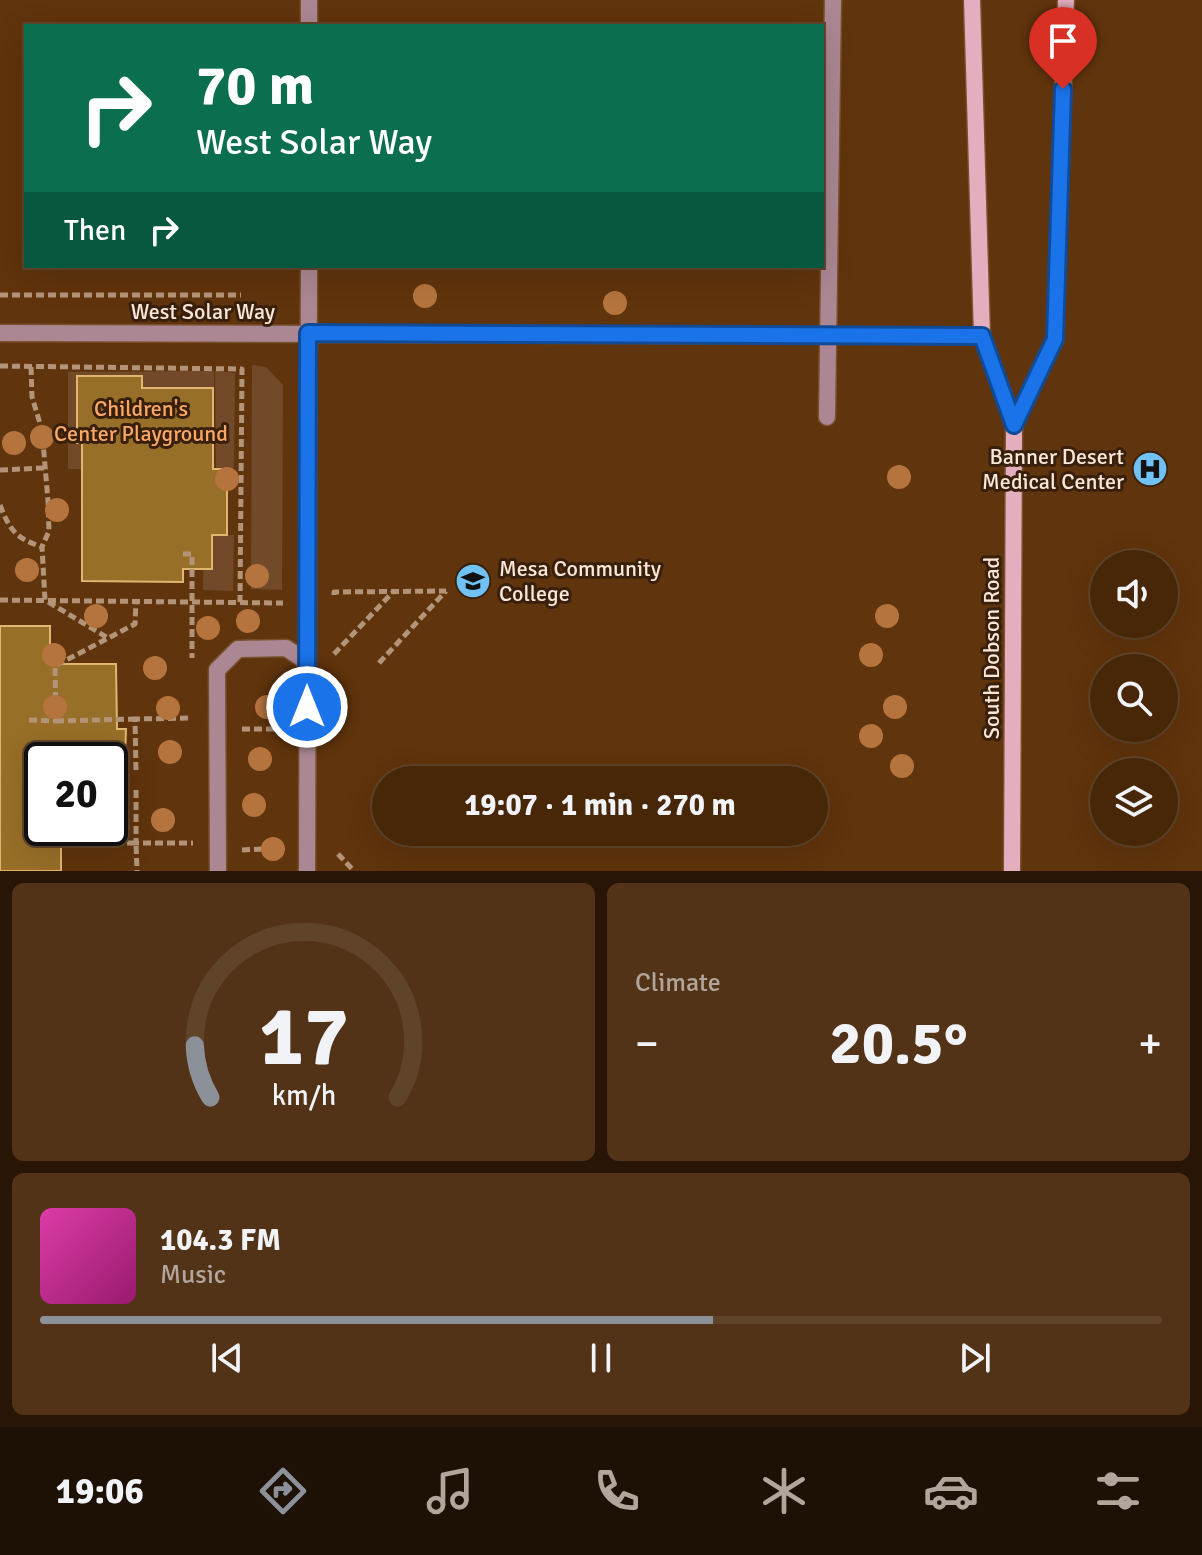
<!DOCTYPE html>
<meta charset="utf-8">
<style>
body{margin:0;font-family:Signika,sans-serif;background:#523317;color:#f1f3f6;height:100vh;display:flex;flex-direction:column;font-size:30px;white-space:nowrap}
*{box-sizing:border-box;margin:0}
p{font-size:26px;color:#b1a59c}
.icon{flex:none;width:44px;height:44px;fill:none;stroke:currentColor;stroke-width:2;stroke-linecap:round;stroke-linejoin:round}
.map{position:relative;height:871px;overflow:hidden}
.side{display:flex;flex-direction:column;gap:12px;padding:12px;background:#281505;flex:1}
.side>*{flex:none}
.top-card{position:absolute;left:24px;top:24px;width:800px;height:244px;border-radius:0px;box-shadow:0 8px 32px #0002,0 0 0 2px #60442a;background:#0b6e4f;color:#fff;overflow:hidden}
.controls{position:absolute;left:1090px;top:550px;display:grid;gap:16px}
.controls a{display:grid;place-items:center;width:88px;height:88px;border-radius:50%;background:#482709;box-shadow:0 8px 32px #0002,0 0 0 2px #60442a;font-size:40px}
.speed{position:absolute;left:24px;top:742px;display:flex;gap:16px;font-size:40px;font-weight:700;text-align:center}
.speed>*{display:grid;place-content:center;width:104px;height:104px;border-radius:50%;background:#482709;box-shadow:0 8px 32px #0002,0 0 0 2px #60442a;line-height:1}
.speed .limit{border:4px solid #111;border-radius:12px;background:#fff;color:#111}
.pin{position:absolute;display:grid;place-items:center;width:68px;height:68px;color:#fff;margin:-82px -34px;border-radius:50% 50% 50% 0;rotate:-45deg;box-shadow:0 0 8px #0007}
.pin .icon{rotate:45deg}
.me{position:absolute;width:88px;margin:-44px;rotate:0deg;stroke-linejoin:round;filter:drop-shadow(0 0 6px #0008)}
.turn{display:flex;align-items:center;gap:28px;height:168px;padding:0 40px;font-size:36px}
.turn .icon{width:104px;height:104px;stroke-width:2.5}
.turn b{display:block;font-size:56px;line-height:68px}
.then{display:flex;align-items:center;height:76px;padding:0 40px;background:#0003;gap:16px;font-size:30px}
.big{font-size:60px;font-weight:700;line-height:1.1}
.side .widget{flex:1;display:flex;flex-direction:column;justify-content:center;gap:12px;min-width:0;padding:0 28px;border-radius:12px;background:#523317}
.side .dial{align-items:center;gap:0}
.dial svg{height:208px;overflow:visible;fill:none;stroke:#60442a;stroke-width:7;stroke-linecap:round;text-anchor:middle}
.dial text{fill:#f1f3f6;stroke:none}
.song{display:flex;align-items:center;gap:24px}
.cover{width:96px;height:96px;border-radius:12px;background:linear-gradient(135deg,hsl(320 70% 55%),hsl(320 70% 35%))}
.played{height:8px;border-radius:4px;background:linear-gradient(90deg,#8c9099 60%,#60442a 60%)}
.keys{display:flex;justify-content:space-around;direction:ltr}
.heat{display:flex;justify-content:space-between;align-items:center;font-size:44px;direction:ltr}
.side .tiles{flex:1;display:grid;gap:12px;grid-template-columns:1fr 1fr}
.widget:last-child{grid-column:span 2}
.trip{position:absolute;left:372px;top:766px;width:456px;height:80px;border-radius:40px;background:#482709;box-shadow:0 8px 32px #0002,0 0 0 2px #60442a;font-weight:700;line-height:80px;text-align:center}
.dock{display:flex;height:128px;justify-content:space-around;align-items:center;background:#1d1004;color:#b1a59c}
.dock .icon{width:56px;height:56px}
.dock .active{color:#8c9099}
.dock b{font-size:36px;color:#f1f3f6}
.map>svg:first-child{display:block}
.green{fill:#724a2a}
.building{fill:#986f28;stroke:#e2b671;stroke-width:2}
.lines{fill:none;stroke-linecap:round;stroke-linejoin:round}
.lane-casing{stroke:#79502c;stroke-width:19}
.secondary-casing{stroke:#79502c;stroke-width:19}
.path{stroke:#b39479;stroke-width:5;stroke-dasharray:8 4;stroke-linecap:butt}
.lane{stroke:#aa8792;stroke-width:16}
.secondary{stroke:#e4aebf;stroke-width:16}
.tree{fill:#b5743e}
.route-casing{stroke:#114b97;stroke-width:20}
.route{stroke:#1a73e8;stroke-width:14}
.labels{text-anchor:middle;stroke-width:6;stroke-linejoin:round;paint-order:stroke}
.street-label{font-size:22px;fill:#fbe6d7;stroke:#39200c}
.park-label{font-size:22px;fill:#fba866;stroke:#39200c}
.poi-label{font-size:22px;fill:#fbe6d7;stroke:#39200c;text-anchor:end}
</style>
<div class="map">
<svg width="1202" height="871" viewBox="0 0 1202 871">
<rect width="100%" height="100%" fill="#60340c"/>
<g class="green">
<polygon points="252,365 266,367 283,385 282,590 251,589"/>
<polygon points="214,371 214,469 68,469 68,372"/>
<polygon points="215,371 235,373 234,468 216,468"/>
<polygon points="204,535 234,535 233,591 203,590"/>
</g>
<g class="building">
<polygon points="77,376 142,376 142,388 213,388 213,469 227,469 227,535 212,535 212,569 183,569 183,582 82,581 82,443 77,443"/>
<polygon points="0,626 50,626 50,664 116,664 117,729 126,729 125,760 42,760 42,828 61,828 61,871 0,871"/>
</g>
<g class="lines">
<defs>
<g id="lane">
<polyline points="309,26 309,0"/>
<polyline points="0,333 982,336"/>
<polyline points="827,417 833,0"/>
<polyline points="218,871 217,670 238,649 286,648 307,662"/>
<polyline points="307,871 309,266"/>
</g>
<g id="secondary">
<polyline points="972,0 982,336 1014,425 1012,871"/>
<polyline points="1014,425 1055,339 1066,0"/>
</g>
</defs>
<use href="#lane" class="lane-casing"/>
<use href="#secondary" class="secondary-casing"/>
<g class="path">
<polyline points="0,295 241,295"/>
<polyline points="0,366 242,369 240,602"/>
<polyline points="31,367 32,397 42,430 48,501 49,531 42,547 45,600 108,638"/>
<polyline points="0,470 44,468"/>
<path d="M0,505C10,531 16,538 42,547"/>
<polyline points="183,554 192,554 192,658"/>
<polyline points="334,595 334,592 446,591"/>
<polyline points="0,600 283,603"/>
<polyline points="334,654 393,592"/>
<polyline points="379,663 446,591"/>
<polyline points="29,720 56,721 55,666 135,624 136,601"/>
<polyline points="56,721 135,719"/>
<polyline points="242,729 284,729"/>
<polyline points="136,770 135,719 192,718"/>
<polyline points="136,790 136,843 193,843"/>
<polyline points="31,844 136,843 137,871"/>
<polyline points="242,850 284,848"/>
<polyline points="338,854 354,871"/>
</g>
<use href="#lane" class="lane"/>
<use href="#secondary" class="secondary"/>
</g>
<g class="tree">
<circle cx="425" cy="296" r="12"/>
<circle cx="615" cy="303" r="12"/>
<circle cx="42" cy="437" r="12"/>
<circle cx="14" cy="443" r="12"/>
<circle cx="899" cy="477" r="12"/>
<circle cx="227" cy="479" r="12"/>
<circle cx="57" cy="510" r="12"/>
<circle cx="27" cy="570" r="12"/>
<circle cx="257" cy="576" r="12"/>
<circle cx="96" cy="616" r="12"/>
<circle cx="887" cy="616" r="12"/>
<circle cx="248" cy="621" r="12"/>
<circle cx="208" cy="628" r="12"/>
<circle cx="54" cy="655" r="12"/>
<circle cx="871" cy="655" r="12"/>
<circle cx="155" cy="668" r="12"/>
<circle cx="55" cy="707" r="12"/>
<circle cx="267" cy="707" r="12"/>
<circle cx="895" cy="707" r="12"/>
<circle cx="168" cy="708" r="12"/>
<circle cx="871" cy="736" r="12"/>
<circle cx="170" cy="752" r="12"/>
<circle cx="260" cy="759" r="12"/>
<circle cx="902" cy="766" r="12"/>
<circle cx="254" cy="805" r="12"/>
<circle cx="163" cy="820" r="12"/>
<circle cx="273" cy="849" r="12"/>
</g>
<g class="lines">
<defs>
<polyline id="route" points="307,707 308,333 982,336 1014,425 1055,339 1063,89"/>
</defs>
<use href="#route" class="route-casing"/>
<use href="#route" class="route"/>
</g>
<defs>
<symbol id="hospital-disc" viewBox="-11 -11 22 22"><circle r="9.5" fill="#70c1f4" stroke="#39200c"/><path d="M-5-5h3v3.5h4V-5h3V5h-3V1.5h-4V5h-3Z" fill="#111"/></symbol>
<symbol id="university-disc" viewBox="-11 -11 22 22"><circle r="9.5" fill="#70c1f4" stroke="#39200c"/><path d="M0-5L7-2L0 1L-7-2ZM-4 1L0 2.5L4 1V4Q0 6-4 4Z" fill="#111"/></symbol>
</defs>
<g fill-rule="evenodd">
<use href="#hospital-disc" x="1130" y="449" width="40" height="40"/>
<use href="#university-disc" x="453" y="561" width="40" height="40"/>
</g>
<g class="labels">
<g class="street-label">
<text x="203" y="319">West Solar Way</text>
<text transform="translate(991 648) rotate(-90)" y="8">South Dobson Road</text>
</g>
<g class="park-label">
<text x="141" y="416">Children's<tspan x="141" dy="25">Center Playground</tspan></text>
</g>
<g class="poi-label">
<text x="1124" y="464">Banner Desert<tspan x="1124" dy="25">Medical Center</tspan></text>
<text x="499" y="576" text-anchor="start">Mesa Community<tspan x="499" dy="25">College</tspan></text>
</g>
</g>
</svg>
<div class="controls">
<a><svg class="icon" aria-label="sound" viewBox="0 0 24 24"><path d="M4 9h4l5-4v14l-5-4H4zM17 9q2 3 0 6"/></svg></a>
<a><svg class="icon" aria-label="search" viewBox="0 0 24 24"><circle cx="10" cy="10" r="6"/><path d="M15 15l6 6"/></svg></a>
<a><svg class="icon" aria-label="layers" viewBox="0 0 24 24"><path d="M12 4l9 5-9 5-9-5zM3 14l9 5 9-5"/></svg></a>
</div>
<div class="speed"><div class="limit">20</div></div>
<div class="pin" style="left:1063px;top:89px;background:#d93025"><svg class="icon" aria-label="arrive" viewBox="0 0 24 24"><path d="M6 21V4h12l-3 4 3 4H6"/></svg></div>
<svg class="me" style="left:307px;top:707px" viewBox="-20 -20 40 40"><circle r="17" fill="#1a73e8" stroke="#fff" stroke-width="3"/><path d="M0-11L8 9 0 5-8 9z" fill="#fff"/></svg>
<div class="trip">19:07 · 1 min · 270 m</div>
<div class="top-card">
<div class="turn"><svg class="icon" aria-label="right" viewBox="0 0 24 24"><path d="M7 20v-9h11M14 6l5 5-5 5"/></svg><div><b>70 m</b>West Solar Way</div></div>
<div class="then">Then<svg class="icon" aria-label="right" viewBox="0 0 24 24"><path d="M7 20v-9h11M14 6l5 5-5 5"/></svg></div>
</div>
</div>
<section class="side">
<div class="tiles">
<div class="widget dial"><svg viewBox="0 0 100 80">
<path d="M14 69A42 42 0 1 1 86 69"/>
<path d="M14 69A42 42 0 0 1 8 49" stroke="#8c9099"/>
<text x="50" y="56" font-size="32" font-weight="700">17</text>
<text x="50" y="72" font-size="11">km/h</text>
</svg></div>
<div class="widget"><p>Climate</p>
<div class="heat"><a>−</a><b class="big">20.5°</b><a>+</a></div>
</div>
<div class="widget">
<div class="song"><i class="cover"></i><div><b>104.3 FM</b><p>Music</p></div></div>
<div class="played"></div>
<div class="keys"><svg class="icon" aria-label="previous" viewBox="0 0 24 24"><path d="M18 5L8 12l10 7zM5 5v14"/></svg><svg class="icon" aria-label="pause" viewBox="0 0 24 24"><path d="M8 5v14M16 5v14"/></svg><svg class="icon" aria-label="next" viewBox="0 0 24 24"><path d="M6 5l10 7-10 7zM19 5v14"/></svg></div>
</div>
</div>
</section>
<nav class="dock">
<b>19:06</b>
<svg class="icon active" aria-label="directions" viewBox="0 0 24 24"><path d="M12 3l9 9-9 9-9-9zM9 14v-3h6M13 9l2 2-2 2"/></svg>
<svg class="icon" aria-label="music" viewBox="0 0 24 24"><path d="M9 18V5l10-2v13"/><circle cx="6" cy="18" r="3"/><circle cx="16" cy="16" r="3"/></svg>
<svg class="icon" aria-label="phone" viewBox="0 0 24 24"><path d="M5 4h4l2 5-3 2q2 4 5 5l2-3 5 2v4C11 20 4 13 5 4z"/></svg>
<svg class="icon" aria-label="climate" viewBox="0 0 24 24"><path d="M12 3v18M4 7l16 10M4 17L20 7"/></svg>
<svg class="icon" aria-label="car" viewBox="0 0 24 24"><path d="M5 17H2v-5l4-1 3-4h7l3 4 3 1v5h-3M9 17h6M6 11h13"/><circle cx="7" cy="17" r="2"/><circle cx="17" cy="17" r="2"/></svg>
<svg class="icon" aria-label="filters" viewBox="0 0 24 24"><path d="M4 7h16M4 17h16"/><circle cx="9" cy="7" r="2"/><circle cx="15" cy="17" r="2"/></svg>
</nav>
